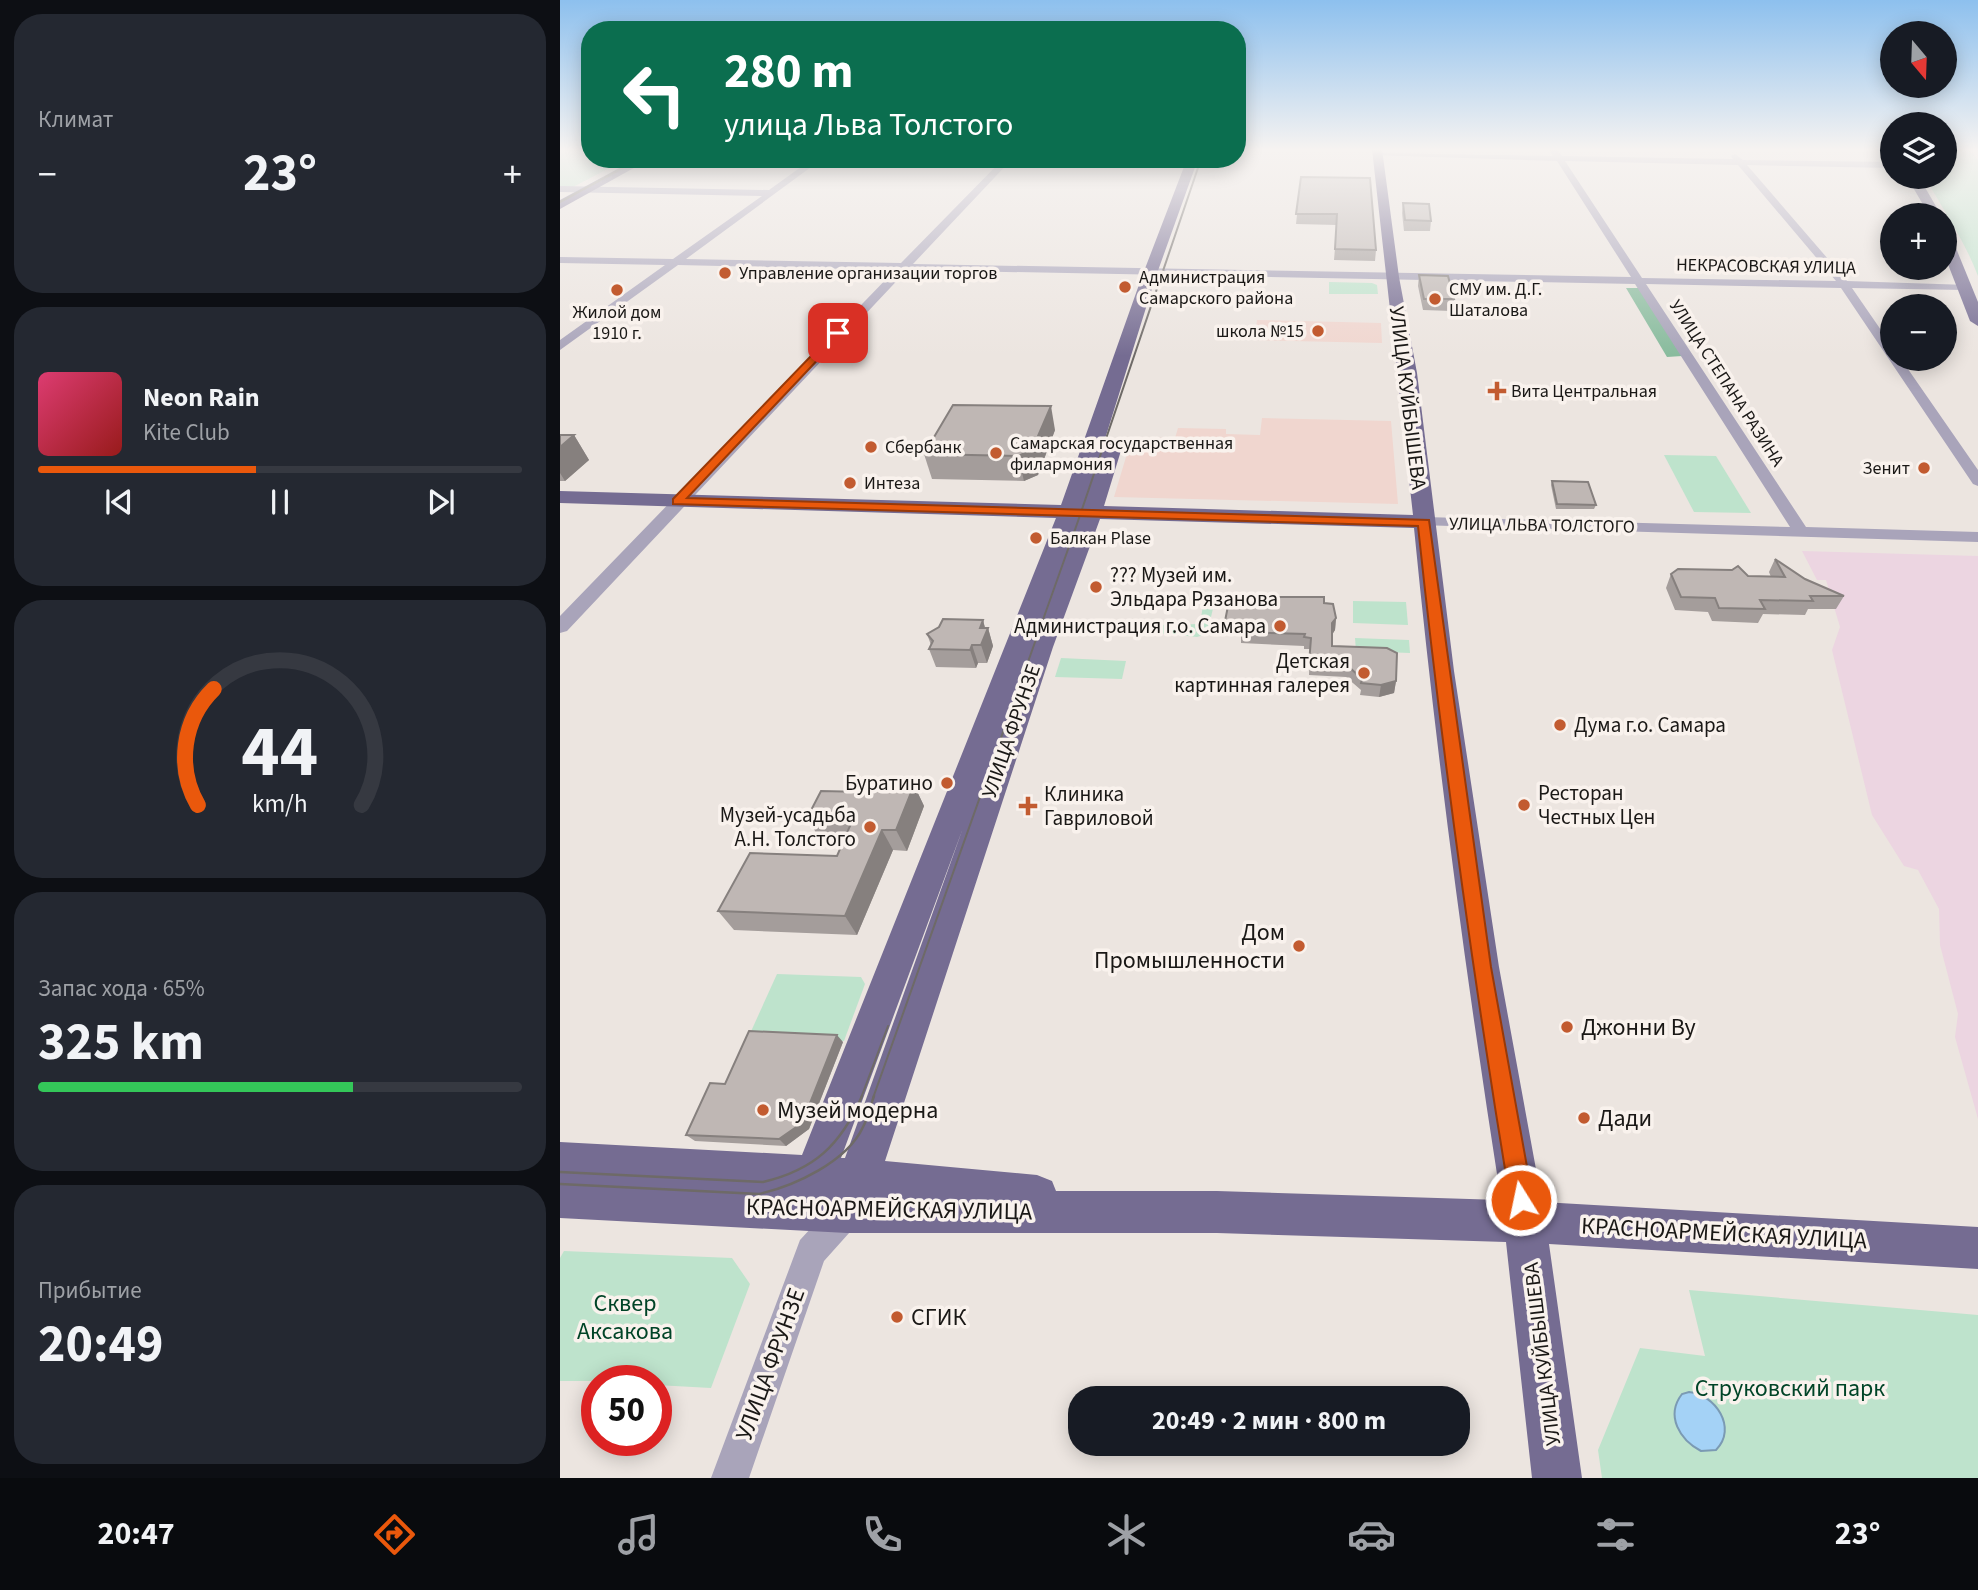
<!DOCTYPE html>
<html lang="ru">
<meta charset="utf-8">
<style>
body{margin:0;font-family:"Source Sans 3",sans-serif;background:#242831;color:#f1f3f6;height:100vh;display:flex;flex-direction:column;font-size:26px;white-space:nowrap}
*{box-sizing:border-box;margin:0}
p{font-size:23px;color:#9ea1a6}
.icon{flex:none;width:38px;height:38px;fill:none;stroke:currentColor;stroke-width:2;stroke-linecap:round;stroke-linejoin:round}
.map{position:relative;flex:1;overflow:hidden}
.panel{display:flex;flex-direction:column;gap:14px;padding:14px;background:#0d0f14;width:560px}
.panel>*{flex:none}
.banner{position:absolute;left:21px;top:21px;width:665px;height:147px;border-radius:28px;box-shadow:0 4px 18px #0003;background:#0b6e4f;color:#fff;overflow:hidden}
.needle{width:46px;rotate:161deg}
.controls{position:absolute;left:1320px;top:21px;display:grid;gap:14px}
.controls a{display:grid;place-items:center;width:77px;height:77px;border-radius:50%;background:#171b24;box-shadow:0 4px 18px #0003;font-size:35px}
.speed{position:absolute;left:21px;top:1365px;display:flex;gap:14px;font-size:35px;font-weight:700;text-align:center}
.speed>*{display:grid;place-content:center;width:91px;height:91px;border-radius:50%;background:#171b24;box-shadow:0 4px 18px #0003;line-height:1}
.speed .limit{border:10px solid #d22;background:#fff;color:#111}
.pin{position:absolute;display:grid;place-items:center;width:60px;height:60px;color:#fff;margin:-30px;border-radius:14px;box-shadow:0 4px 10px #0006}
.me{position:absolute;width:77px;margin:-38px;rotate:350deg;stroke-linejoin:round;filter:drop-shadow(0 0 5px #0008)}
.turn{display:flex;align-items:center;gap:24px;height:147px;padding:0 28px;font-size:32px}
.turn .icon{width:91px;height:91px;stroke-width:2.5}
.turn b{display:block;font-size:49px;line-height:60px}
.big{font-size:52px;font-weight:700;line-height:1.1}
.panel .card{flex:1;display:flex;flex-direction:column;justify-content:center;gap:10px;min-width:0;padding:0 24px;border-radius:28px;background:#242831}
.panel .dial{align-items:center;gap:0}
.dial svg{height:182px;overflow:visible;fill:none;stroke:#363941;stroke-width:7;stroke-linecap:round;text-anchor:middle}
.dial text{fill:#f1f3f6;stroke:none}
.song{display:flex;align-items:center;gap:21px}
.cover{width:84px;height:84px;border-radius:10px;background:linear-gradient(135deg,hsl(340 70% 55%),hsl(0 70% 35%))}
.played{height:7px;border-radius:4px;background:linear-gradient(90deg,#ea580c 45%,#363941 45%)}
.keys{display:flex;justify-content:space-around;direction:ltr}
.heat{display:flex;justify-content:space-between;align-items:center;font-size:38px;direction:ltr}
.charge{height:10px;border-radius:5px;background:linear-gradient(90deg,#34c759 65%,#363941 0)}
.trip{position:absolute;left:508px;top:1386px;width:402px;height:70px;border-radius:28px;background:#171b24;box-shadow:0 4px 18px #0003;font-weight:700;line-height:70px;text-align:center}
.dock{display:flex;height:112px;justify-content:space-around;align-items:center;background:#090b0e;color:#9ea1a6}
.dock .icon{width:49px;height:49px}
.dock .selected{color:#ea580c}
.dock b{font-size:32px;color:#f1f3f6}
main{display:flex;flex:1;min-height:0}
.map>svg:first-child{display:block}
.commercial{fill:#ecd5e1}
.education{fill:#f0d6cf}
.green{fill:#bee3cc}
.forest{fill:#88bb9d}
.water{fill:#a4d2f6;stroke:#7b9ab3;stroke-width:2}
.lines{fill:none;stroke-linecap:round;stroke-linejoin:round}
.minor{fill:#a9a4ba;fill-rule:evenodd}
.major{fill:#756c92;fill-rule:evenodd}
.tram-far1{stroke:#6e6a67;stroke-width:2}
.tram{stroke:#6e6a67;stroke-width:2.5}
.wall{fill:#a49d9b}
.shaded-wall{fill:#86807e}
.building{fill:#bfb7b4;stroke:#86807e;stroke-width:2}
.route{fill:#ea580c;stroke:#983908;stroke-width:2}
.poi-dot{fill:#c25b30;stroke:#f9f2ed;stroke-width:2.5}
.labels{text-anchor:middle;stroke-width:7;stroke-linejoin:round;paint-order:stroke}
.far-street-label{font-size:18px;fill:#1a1816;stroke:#f9f2ed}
.far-poi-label{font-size:18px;fill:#1a1816;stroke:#f9f2ed;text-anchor:start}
.street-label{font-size:21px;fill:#1a1816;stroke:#f9f2ed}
.poi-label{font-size:21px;fill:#1a1816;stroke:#f9f2ed;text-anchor:start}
.near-poi-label{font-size:24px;fill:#1a1816;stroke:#f9f2ed;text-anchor:start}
.near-street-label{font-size:24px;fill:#1a1816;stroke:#f9f2ed}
.near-park-label{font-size:24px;fill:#004427;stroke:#f9f2ed}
</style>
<main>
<section class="panel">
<div class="card"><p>Климат</p>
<div class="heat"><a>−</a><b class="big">23°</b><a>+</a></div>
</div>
<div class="card">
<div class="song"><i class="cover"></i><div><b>Neon Rain</b><p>Kite Club</p></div></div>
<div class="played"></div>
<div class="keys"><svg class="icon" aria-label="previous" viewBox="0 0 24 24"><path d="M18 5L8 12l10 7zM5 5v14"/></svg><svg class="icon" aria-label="pause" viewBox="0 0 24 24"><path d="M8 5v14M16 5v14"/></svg><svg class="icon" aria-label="next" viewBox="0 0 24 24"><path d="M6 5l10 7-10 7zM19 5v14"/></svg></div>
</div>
<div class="card dial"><svg viewBox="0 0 100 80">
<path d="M14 69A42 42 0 1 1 86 69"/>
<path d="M14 69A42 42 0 0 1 21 18" stroke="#ea580c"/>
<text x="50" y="56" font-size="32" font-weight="700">44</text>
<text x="50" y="72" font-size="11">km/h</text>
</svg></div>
<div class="card"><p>Запас хода · 65%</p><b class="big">325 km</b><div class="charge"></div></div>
<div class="card"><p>Прибытие</p><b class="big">20:49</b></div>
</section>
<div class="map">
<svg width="1418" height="1478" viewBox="0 0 1418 1478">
<rect width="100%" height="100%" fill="#ece5e0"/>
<polygon class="commercial" points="1242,551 1418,556 1418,1119 1395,1037 1398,1014 1380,945 1379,909 1358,870 1344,866 1312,815 1272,650 1280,627 1266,580 1257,580"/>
<g class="education">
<polygon points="697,320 821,323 822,343 694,340"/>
<polygon points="702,418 831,421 838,504 554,497 572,437 615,438 618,428 666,429 666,434 700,435"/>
</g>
<g class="green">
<polygon points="0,149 30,149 30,159 67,159 13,187 0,187"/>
<path d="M1384,149H1409L1418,160V276C1405,241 1383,210 1365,177H1384Z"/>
<polygon points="769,282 812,283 817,285 818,294 769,294"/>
<polygon points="1104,455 1156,456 1191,513 1134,512"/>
<polygon points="644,599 655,600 647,634 637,637 598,633 599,625 640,624"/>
<polygon points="793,601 846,602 848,625 793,623"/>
<polygon points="795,638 849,640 850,653 796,651"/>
<polygon points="501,658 566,661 562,679 495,677"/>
<polygon points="217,974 301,977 305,984 284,1041 188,1038"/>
<polygon points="4,1251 172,1258 190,1284 151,1388 96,1385 96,1381 0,1381 0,1258"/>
<polygon points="1129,1290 1418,1315 1418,1478 1042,1478 1038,1450 1080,1348 1145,1356"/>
</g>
<polygon class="forest" points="1066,288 1079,288 1122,356 1107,357"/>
<path class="water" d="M1129,1392C1155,1394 1178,1428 1156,1450L1141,1451C1120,1440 1105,1416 1122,1394Z"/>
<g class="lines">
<g class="minor">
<path d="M989,149H997L1002,156L1173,159L1171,156L1175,154L1183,160L1332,162V168L1187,165L1287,281L1408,285V289L1404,290L1292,288L1332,346V359H1341L1418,470V486L1413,484L1281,288L1086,284L1246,527L1418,532V542L858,525V519L864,517L1230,527L1075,284L347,270L7,631L0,633V616L335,270L118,265L0,350V340L105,265L0,263V257L113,259L202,196L0,192V186L209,190L252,159H262L126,259L341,263L443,159H452L353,264L1071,277L997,161L813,155L817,153L993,156ZM1005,161L1178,165L1276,281L1082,278Z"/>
<polygon points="287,1196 298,1201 303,1212 298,1223 264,1261 189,1478 151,1478 240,1240 276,1201"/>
</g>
<g class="major">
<path d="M812,149H822L839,277L857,373L894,671L939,967L982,1202L1418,1227V1269L989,1244L1022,1478H972L946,1242L657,1233H287L0,1218V1142L242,1155L496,518L0,503V491L501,505L581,279L627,159H638L595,279L544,442L553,438L563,444L544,506L853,515ZM540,519L854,528C876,753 906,977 941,1200L657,1191H496L492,1181L477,1175L325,1161L493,647ZM403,828L285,1158H281Z"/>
<polygon points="76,159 90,159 0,209 0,200"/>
<polygon points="1347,177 1359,177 1381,215 1369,215"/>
<polygon points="1384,232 1391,236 1418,302 1418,326 1410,321 1384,254"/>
</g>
<g class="tram-far1">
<polyline points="0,202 79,159"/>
<polyline points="301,1098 328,1026"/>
<polyline points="313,1098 517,524 641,159"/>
</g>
<g class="tram">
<path d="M0,1172L203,1182C254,1170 281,1145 302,1096"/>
<path d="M0,1184L199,1194C234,1186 287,1162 303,1127C308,1118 310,1107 314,1096"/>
</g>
</g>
<g class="wall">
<polygon points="741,177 816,250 815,261 774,260 777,225 736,224"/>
<polygon points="843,203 871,221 870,231 844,231 842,213"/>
<polygon points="859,275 894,299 892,311 863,310 858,286"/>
<polygon points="495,430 478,475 464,481 372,479 364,454"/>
<polygon points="0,435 14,435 29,460 5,481 0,481"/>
<polygon points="992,481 1036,505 1034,509 996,509 991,485"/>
<polygon points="1215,559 1245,579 1284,596 1276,609 1248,609 1245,615 1203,614 1198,623 1152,621 1148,612 1115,610 1106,588 1111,574 1211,577 1209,572"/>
<polygon points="764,603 776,618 775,630 772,634 772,646 836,681 834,693 819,697 800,695 801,690 786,677 749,675 750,649 744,649 744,646 681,643 681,634 666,633 665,621 684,607"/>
<polygon points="423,620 425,628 428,628 433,646 427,663 418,663 416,668 376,667 369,649 371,645 367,634"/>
<polygon points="354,785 364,806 347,851 333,850 297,935 174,930 158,911 277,856 284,839 260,839 247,818 305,792"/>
<polygon points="283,1042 249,1129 226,1146 135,1141 126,1135 165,1084"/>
</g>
<g class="shaded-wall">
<polygon points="491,406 495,430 478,475 464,481 458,456"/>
<polygon points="14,435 29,460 5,481 0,473 0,447"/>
<polygon points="776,618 775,630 772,635 772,623"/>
<polygon points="423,620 426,632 428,628 433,646 427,663 421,645 420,628"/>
<polygon points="412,645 418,663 416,668 410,650"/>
<polygon points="836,681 834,693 819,697 821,685"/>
<polygon points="354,785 364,806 347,851 336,830"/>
<polygon points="322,830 333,850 297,935 285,916"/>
<polygon points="277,1035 283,1042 249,1129 226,1146 219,1139"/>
</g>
<g class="building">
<polygon points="741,177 810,178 816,250 775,249 777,214 736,214"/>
<polygon points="843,203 869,204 871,221 845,220"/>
<polygon points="859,275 888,276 894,299 864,299"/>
<polygon points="393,405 491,406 472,450 458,456 364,454"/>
<polygon points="0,435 14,435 0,447"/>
<polygon points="992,481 1028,482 1036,505 997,504"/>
<polygon points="1215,559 1245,579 1284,596 1250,596 1253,601 1200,600 1205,609 1159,608 1155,598 1121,597 1111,574 1118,569 1172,570 1178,566 1188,576 1225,577"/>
<polygon points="685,597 764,597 764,603 773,604 776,618 772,623 772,646 827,648 837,653 836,681 821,685 801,683 802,679 787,665 749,664 751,638 744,637 745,634 681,632 682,622 665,621 668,606 684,607"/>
<polygon points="383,619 423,620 420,628 428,628 421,645 412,645 410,650 369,649 373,641 367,634 379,627"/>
<polygon points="308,784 354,785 336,830 322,830 285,916 158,911 190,853 277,856 293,819 247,818 261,791 305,792"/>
<polygon points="189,1031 277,1035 242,1123 219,1139 126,1135 150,1083 165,1084"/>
</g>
<linearGradient id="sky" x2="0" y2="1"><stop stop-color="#8dc0ee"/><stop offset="0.42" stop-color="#f6f3f1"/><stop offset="1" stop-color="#f6f3f1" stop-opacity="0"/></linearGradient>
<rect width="1418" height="356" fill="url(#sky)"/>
<path class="route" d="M275,331L283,333L127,498L869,520L931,967L973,1200L970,1208L961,1212L953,1208L950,1200C913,976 882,752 858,526L113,504V499Z"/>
<g class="poi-dot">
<circle cx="165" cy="273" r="7"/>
<circle cx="565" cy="287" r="7"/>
<circle cx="57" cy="290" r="7"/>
<circle cx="875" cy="299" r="7"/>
<circle cx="758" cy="331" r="7"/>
<path d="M933.5 380.5h7v7h7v7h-7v7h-7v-7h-7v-7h7z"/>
<circle cx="311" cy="447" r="7"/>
<circle cx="436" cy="453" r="7"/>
<circle cx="1364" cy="468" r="7"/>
<circle cx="290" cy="483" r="7"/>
<circle cx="476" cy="538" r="7"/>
<circle cx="536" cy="587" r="7"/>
<circle cx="720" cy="626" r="7"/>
<circle cx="804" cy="673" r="7"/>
<circle cx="1000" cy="725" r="7"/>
<circle cx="387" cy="783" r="7"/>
<circle cx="964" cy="805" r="7"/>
<path d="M464.5 795.5h7v7h7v7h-7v7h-7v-7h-7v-7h7z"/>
<circle cx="310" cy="827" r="7"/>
<circle cx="739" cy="946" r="7"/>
<circle cx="1007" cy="1027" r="7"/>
<circle cx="203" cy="1110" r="7"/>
<circle cx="1024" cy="1118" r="7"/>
<circle cx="337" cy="1317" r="7"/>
</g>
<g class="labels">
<g class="far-street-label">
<text transform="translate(1206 266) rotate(1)" y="6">НЕКРАСОВСКАЯ УЛИЦА</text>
<text transform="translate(1167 383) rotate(57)" y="6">УЛИЦА СТЕПАНА РАЗИНА</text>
<text transform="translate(982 525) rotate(1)" y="6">УЛИЦА ЛЬВА ТОЛСТОГО</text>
</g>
<g class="far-poi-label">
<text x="179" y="279">Управление организации торгов</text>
<text x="579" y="283">Администрация<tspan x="579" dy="21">Самарского района</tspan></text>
<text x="889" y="295">СМУ им. Д.Г.<tspan x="889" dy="21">Шаталова</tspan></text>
<text x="57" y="318" text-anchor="middle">Жилой дом<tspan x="57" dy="21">1910 г.</tspan></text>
<text x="744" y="337" text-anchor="end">школа №15</text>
<text x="951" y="397">Вита Центральная</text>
<text x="450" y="449">Самарская государственная<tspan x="450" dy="21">филармония</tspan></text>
<text x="325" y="453">Сбербанк</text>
<text x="1350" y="474" text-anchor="end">Зенит</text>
<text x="304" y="489">Интеза</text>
<text x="490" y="544">Балкан Plase</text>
</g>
<g class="street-label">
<text transform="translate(848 398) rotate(83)" y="7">УЛИЦА КУЙБЫШЕВА</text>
<text transform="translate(451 731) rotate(-71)" y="7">УЛИЦА ФРУНЗЕ</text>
<text transform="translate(982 1354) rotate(-97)" y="7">УЛИЦА КУЙБЫШЕВА</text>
</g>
<g class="poi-label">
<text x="550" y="582">??? Музей им.<tspan x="550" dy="24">Эльдара Рязанова</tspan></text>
<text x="706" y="633" text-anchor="end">Администрация г.о. Самара</text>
<text x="790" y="668" text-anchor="end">Детская<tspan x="790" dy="24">картинная галерея</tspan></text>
<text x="1014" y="732">Дума г.о. Самара</text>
<text x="373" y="790" text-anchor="end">Буратино</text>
<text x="978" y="800">Ресторан<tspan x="978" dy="24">Честных Цен</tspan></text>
<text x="484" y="801">Клиника<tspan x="484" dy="24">Гавриловой</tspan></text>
<text x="296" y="822" text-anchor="end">Музей-усадьба<tspan x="296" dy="24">А.Н. Толстого</tspan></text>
</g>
<g class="near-poi-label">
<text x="725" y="940" text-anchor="end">Дом<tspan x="725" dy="28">Промышленности</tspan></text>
<text x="1021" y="1035">Джонни Ву</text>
<text x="217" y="1118">Музей модерна</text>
<text x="1038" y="1126">Дади</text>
<text x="351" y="1325">СГИК</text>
</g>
<g class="near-street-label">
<text transform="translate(329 1209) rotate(1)" y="8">КРАСНОАРМЕЙСКАЯ УЛИЦА</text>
<text transform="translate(1164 1233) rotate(3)" y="8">КРАСНОАРМЕЙСКАЯ УЛИЦА</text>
<text transform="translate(210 1364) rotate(-70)" y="8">УЛИЦА ФРУНЗЕ</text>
</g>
<g class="near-park-label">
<text x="65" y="1311">Сквер<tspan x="65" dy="28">Аксакова</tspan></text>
<text x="1230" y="1396">Струковский парк</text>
</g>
</g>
</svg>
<div class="controls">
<a><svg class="needle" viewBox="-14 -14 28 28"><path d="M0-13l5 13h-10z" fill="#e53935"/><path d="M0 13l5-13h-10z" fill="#9ea1a6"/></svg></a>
<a><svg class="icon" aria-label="layers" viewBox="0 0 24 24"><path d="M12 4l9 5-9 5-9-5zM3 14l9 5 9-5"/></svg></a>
<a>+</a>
<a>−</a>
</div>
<div class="speed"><div class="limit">50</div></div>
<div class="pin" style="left:278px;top:333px;background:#d93025"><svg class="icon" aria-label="arrive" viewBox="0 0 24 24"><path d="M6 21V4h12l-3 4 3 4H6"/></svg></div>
<svg class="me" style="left:961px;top:1200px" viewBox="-20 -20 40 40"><circle r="17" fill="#ea580c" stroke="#fff" stroke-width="3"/><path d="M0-11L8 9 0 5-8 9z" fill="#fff"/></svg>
<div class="trip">20:49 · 2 мин · 800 m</div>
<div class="banner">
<div class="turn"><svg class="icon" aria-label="left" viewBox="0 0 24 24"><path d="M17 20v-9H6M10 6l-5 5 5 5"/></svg><div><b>280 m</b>улица Льва Толстого</div></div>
</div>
</div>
</main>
<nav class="dock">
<b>20:47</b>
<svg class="icon selected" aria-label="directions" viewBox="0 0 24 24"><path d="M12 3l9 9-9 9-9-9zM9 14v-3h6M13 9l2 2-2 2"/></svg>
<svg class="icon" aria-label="music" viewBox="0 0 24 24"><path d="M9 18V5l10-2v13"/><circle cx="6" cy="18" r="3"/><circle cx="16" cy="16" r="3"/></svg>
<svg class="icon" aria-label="phone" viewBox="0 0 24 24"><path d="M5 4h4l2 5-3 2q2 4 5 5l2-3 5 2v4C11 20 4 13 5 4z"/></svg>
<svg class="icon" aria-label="climate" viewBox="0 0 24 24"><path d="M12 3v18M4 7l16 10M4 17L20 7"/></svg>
<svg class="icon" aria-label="car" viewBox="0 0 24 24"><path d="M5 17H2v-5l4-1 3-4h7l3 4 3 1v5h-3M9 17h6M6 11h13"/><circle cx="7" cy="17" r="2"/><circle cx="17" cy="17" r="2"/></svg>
<svg class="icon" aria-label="filters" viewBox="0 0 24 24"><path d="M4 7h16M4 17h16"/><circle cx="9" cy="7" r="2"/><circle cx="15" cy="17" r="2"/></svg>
<b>23°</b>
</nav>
